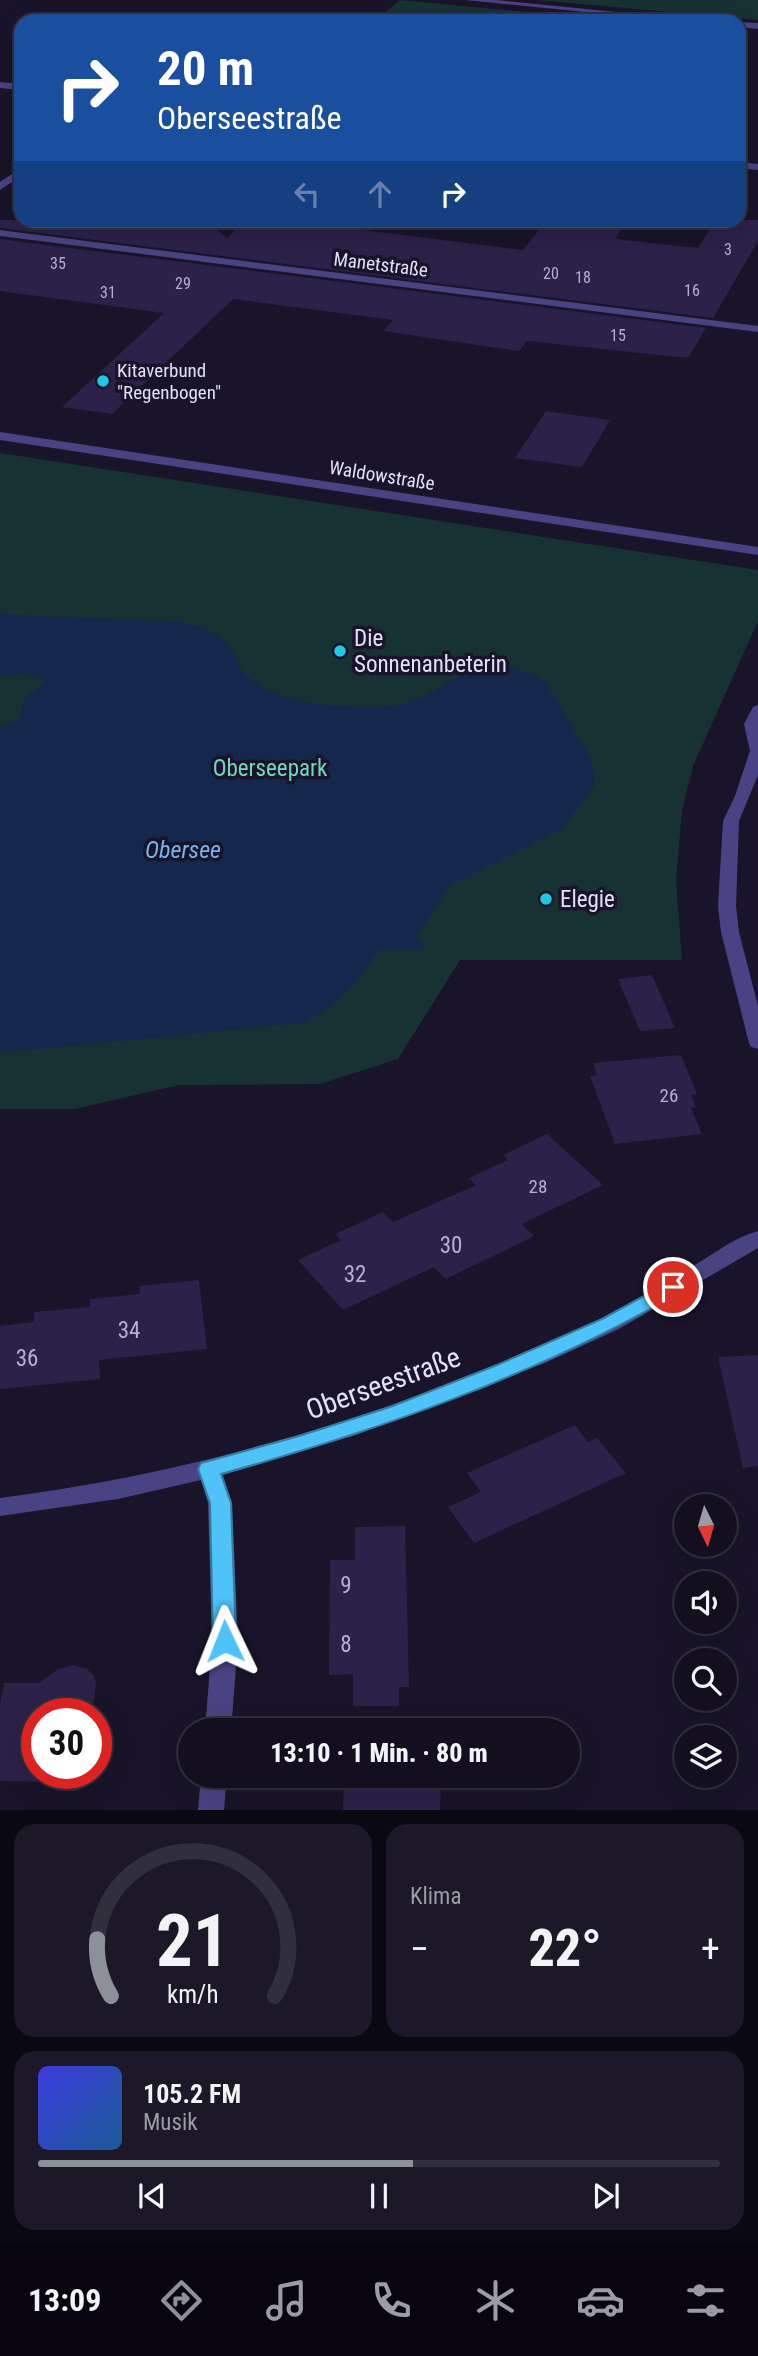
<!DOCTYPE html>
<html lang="de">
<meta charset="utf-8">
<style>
body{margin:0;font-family:"Roboto Condensed",sans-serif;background:#1c1828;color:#f1f3f6;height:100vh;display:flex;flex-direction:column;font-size:26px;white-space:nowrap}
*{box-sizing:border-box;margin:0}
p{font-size:23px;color:#9d9ca4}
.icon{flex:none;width:38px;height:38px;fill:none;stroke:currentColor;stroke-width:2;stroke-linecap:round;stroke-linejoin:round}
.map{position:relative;height:1810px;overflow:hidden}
.drawer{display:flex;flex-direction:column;gap:14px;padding:14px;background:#0a0811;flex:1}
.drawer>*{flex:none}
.hud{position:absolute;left:14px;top:14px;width:732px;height:214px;border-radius:21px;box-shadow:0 7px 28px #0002,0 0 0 2px #322f3d;background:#1a4fa0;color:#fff;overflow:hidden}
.needle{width:46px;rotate:175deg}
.controls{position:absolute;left:674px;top:1494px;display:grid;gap:14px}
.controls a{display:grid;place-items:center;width:63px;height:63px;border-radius:50%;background:#130f1f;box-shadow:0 7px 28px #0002,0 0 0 2px #322f3d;font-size:35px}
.speed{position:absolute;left:21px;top:1698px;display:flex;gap:14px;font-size:35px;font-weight:700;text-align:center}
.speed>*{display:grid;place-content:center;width:91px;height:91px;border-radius:50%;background:#130f1f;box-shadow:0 7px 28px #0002,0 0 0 2px #322f3d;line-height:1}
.speed .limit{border:10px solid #d22;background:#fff;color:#111}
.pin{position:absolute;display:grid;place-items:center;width:60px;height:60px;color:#fff;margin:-30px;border:4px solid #fff;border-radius:50%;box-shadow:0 2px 7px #0007}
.me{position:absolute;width:77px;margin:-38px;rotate:358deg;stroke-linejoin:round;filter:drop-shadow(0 0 5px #0008)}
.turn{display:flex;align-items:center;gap:24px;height:147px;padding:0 28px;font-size:32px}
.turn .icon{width:91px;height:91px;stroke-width:2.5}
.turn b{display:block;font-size:49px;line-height:60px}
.lanes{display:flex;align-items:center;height:66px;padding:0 28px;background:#0003;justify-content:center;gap:35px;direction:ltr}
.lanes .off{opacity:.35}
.big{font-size:52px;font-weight:800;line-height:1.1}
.drawer .card{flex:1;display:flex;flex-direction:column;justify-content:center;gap:10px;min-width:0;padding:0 24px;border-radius:21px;background:#1c1828}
.drawer .dial{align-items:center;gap:0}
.dial svg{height:182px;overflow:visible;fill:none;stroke:#322f3d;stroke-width:7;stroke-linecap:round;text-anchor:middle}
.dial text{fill:#f1f3f6;stroke:none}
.song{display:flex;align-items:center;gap:21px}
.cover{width:84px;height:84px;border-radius:10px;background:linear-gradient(135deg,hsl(240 70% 55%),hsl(210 70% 35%))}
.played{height:7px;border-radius:4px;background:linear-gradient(90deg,#8c9099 55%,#322f3d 55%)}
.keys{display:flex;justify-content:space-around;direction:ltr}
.heat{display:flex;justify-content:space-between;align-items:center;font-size:38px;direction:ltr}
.drawer .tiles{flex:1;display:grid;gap:14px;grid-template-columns:1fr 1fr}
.card:last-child{grid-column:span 2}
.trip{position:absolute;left:178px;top:1718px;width:402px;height:70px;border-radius:35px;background:#130f1f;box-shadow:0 7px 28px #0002,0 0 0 2px #322f3d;font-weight:800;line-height:70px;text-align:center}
.tabs{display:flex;height:112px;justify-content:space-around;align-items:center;background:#08060c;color:#9d9ca4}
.tabs .icon{width:49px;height:49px}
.tabs .selected{color:#8c9099}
.tabs b{font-size:32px;color:#f1f3f6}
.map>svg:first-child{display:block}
.green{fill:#173233}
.water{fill:#15274c}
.building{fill:#2c2148}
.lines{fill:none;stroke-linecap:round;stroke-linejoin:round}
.minor{fill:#4a4383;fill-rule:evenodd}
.route{fill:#4fc3f7;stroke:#337fa1;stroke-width:2}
.poi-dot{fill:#1ec8e8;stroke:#191429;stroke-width:2.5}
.labels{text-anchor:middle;stroke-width:7;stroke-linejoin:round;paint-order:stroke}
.far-number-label{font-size:16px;fill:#b6b0cf}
.far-street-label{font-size:19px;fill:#e4dffc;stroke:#191429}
.far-poi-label{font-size:19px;fill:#e4dffc;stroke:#191429;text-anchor:start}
.number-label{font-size:19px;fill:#b6b0cf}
.poi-label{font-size:23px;fill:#e4dffc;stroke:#191429;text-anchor:start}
.park-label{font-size:23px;fill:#71d6c3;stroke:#191429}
.near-number-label{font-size:23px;fill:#b6b0cf}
.water-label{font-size:24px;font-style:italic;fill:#77b2f1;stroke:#191429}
.near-street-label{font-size:28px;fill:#e4dffc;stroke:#191429}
</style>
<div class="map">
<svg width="758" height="1810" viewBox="0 0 758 1810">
<rect width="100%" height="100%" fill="#191429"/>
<g class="green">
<polygon points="400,0 622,21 375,21"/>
<polygon points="537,0 758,0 758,20"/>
<polygon points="0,453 758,570 758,621 693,766 682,810 676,880 682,960 460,960 398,1059 320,1084 179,1085 75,1109 0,1109"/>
</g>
<path class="water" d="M0,614L181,622C203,628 222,633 234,654C237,660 239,668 244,673C271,701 322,706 359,707C376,708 397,707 412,701C450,688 472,656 516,669C527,673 535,675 545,682L592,760L595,784L562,829L449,886L415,940L423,942V949H379C356,983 341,1005 302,1023L30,1050L0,1051V728L19,720L25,697L45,683L44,679L25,674L0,676Z"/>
<g class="building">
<polygon points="0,220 205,220 227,238 246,220 258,220 320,228 323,225 523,250 547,220 622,228 615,239 698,248 716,220 758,220 758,241 713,318 0,228"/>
<polygon points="0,239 706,328 688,358 527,341 519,351 383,331 393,320 233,299 112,414 62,407 164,313 0,291"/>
<polygon points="546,411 610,420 582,467 515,458"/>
<polygon points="652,975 675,1028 640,1031 618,979"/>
<polygon points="681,1055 697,1094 691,1095 696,1107 691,1108 702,1134 615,1144 590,1076 597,1075 593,1063"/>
<polygon points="547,1134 603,1185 522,1224 534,1236 446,1279 434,1267 343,1310 298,1260 341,1240 335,1234 383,1212 393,1222 476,1185 469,1178 508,1160 503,1155"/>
<polygon points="199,1280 207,1349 99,1360 100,1379 0,1389 0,1326 34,1322 34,1312 90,1307 90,1299 140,1294 139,1286"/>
<polygon points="758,1355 758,1466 743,1468 718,1357"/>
<polygon points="575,1425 588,1442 597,1438 626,1473 474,1543 448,1507 481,1492 467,1473"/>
<polygon points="405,1526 409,1687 399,1687 399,1706 353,1706 353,1674 329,1675 330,1560 355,1560 355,1527"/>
<polygon points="73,1665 87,1669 94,1676 96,1684 92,1713 37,1713 37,1773 88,1773 86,1783 0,1781 0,1704 4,1683 39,1683 58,1669"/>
<polygon points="344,1776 441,1776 440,1810 343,1810"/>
</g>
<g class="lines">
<g class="minor">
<polygon points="465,0 496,0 707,21 675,21"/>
<polygon points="738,22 758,23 758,29 738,27"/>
<polygon points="0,82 21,84 21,90 0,88"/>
<polygon points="738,162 758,164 758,170 738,168"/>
<polygon points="21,168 21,176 0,190 0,182"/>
<polygon points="0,230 758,326 758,332 0,236"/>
<polygon points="0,432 758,547 758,555 0,440"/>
<polygon points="758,705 758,775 739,821 736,906 739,932 758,1006 758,1049 751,1047 749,1043 721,932 718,906 723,821 735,796 750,751 744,724 753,707"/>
<path d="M758,1231V1248L619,1329L545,1363L356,1435L223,1475L232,1503L238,1641L231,1731H205L212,1641L208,1503L201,1480L118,1499L0,1516V1498C195,1473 384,1417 563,1337C608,1317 651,1291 693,1266C714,1254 735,1237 758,1231Z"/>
<polygon points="201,1776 227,1776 224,1810 198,1810"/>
</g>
</g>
<path class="route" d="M673,1280L680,1282L683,1287L680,1292C537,1375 380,1430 221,1474L231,1503L236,1641L233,1647L225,1650L217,1647L213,1641L210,1503L198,1469L201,1463L299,1436L390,1407L497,1365L602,1319Z"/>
<g class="poi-dot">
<circle cx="103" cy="381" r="7"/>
<circle cx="340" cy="651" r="7"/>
<circle cx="546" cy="899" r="7"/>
</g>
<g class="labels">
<g class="far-number-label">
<text x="728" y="255">3</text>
<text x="58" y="269">35</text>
<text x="551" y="279">20</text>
<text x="583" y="283">18</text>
<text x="183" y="289">29</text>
<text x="692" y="296">16</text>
<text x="108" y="298">31</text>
<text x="618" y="341">15</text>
</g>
<g class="far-street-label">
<text transform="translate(381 264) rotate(7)" y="7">Manetstraße</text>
<text transform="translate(382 475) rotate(9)" y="7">Waldowstraße</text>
</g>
<g class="far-poi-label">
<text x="117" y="377">Kitaverbund<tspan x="117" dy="22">"Regenbogen"</tspan></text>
</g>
<g class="number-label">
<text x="669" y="1102">26</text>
<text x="538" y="1193">28</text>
</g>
<g class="poi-label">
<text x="354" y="646">Die<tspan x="354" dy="26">Sonnenanbeterin</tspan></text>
<text x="560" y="907">Elegie</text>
</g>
<g class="park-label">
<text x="270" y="776">Oberseepark</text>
</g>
<g class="near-number-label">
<text x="451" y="1253">30</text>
<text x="355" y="1282">32</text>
<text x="129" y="1338">34</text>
<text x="27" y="1366">36</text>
<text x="346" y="1593">9</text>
<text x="346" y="1652">8</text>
</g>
<g class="water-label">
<text x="183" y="858">Obersee</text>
</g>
<g class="near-street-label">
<text transform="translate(383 1383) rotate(-20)" y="10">Oberseestraße</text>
</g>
</g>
</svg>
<div class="controls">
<a><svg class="needle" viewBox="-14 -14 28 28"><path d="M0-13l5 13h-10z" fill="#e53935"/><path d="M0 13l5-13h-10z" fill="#9d9ca4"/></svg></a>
<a><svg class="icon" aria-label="sound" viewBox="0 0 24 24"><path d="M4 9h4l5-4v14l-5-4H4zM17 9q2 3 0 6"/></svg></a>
<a><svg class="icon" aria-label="search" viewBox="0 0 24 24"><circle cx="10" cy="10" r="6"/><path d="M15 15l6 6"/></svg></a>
<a><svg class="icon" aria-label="layers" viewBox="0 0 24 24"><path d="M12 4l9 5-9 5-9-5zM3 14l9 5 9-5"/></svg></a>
</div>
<div class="speed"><div class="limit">30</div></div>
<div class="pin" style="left:673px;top:1287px;background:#d93025"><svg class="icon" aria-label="arrive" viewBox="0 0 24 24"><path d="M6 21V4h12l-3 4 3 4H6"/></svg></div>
<svg class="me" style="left:225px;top:1641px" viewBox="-20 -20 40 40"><path d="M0-17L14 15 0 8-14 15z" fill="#4fc3f7" stroke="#fff" stroke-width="4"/></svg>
<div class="trip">13:10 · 1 Min. · 80 m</div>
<div class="hud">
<div class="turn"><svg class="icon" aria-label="right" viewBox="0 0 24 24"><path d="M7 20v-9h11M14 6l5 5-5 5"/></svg><div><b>20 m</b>Oberseestraße</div></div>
<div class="lanes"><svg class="icon off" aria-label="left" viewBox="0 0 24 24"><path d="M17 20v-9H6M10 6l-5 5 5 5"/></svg><svg class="icon off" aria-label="ahead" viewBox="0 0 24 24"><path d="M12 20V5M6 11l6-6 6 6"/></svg><svg class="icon" aria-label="right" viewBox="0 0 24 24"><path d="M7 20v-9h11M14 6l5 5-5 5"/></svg></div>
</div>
</div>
<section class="drawer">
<div class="tiles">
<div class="card dial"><svg viewBox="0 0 100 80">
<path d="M14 69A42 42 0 1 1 86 69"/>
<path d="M14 69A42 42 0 0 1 8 44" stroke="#8c9099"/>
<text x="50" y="56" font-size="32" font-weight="700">21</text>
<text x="50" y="72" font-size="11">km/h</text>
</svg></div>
<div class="card"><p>Klima</p>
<div class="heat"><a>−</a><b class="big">22°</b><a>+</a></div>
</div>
<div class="card">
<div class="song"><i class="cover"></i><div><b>105.2 FM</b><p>Musik</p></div></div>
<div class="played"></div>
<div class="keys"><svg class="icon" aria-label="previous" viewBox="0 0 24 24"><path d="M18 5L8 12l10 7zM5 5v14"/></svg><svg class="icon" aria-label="pause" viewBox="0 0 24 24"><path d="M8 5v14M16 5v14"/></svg><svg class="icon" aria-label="next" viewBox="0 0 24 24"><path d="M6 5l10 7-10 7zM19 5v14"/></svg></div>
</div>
</div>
</section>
<nav class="tabs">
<b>13:09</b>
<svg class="icon selected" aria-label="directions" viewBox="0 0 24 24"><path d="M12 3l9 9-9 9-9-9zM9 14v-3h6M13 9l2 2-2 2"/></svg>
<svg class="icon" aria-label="music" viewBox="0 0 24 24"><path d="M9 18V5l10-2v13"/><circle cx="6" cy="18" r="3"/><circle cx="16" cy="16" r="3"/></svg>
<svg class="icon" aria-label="phone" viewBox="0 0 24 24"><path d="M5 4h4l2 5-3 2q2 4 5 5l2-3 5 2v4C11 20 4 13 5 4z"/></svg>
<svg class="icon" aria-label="climate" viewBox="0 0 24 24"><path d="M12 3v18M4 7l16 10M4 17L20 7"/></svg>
<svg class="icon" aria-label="car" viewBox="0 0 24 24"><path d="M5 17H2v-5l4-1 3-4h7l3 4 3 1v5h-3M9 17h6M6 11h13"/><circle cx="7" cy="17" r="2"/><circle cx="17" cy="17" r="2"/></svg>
<svg class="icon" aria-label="filters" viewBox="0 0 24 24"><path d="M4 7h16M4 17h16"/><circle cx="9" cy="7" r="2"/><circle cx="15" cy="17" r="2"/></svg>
</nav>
